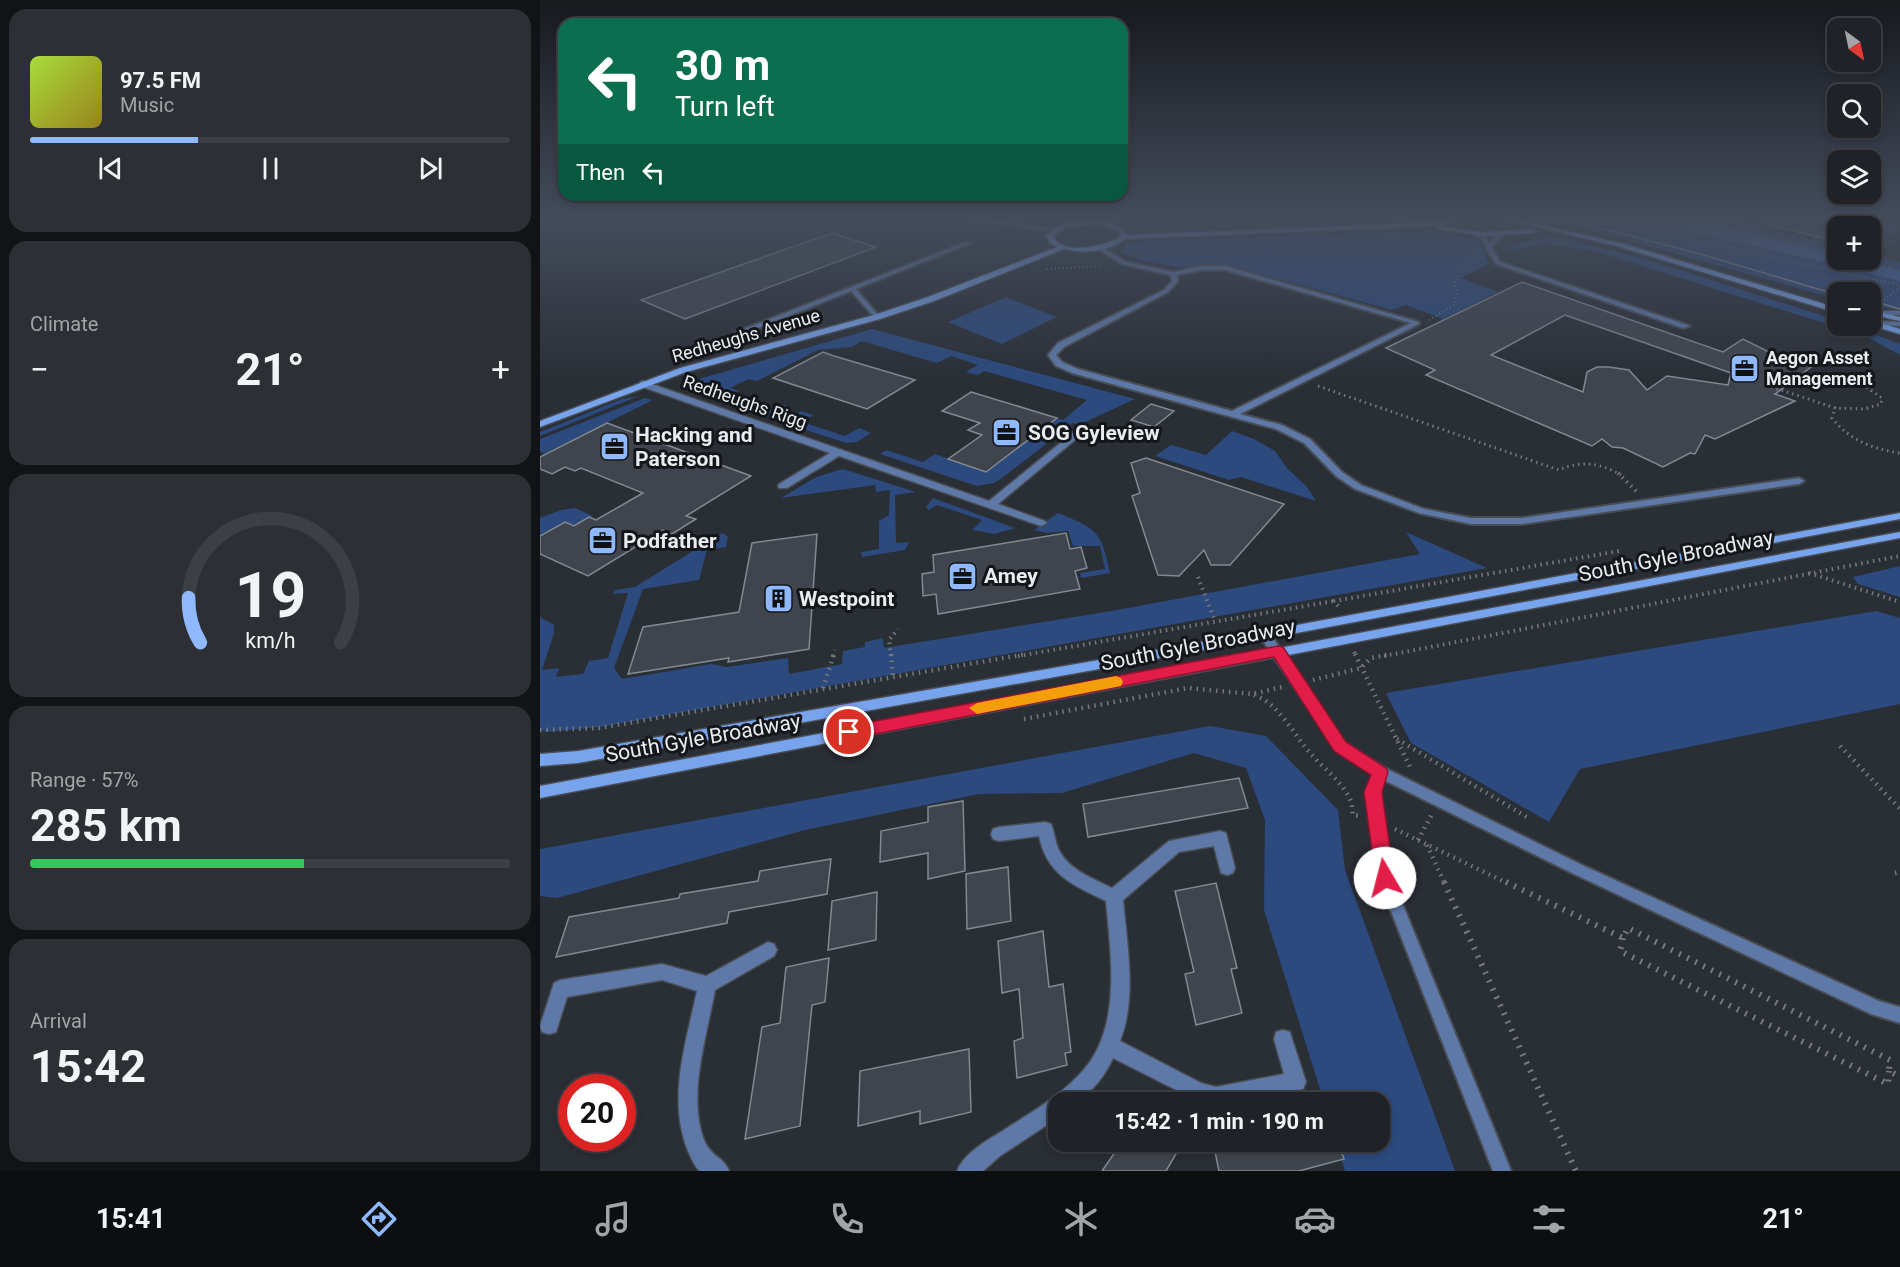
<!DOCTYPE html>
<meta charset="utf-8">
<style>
body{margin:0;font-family:Roboto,sans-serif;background:#2d2f34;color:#f1f3f6;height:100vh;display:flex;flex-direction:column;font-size:22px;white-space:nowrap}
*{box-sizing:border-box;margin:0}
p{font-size:20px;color:#a2a4a8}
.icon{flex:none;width:33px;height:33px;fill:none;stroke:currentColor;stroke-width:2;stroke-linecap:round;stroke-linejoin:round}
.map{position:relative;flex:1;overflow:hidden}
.sheet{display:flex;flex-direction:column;gap:9px;padding:9px;background:#121316;width:540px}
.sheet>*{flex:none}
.guide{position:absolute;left:18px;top:18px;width:570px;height:183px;border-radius:18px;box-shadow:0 3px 9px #0003,0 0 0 2px #3d3f45;background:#0b6e4f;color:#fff;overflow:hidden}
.needle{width:39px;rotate:147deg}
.buttons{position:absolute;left:1287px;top:18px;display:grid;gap:12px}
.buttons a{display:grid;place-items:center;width:54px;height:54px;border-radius:12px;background:#202228;box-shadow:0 3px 9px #0003,0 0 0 2px #3d3f45;font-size:30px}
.speed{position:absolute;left:18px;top:1074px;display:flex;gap:12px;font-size:30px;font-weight:700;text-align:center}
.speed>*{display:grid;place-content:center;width:78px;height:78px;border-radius:50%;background:#202228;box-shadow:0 3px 9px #0003,0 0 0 2px #3d3f45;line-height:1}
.speed .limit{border:9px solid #d22;background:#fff;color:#111}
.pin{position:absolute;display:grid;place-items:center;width:51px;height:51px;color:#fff;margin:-26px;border:3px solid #fff;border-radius:50%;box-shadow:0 2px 6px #0007}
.me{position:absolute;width:66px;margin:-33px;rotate:352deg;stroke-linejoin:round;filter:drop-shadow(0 0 4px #0008)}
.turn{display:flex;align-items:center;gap:21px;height:126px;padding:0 18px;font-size:27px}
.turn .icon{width:78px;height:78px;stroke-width:2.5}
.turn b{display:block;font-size:42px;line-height:51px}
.then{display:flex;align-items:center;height:57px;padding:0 18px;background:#0003;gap:12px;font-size:22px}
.big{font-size:45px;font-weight:700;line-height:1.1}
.sheet .card{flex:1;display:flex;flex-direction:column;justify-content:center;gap:9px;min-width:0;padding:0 21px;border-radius:18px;background:#2d2f34}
.sheet .dial{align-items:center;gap:0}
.dial svg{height:156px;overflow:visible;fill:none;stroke:#3d3f45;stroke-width:7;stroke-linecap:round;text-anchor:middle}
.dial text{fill:#f1f3f6;stroke:none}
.song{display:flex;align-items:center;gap:18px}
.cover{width:72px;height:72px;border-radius:9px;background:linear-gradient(135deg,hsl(80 70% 55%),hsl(50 70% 35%))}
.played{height:6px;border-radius:3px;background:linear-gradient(90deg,#8fb8fd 35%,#3d3f45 35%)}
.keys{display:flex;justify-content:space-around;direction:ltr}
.heat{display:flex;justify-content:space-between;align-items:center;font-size:33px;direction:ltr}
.charge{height:9px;border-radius:4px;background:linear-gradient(90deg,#34c759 57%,#3d3f45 0)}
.trip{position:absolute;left:508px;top:1092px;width:342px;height:60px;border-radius:18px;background:#202228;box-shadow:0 3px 9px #0003,0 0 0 2px #3d3f45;font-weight:700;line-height:60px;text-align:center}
.tabs{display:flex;height:96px;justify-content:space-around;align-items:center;background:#0d0e10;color:#a2a4a8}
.tabs .icon{width:42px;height:42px}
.tabs .active{color:#8fb8fd}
.tabs b{font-size:27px;color:#f1f3f6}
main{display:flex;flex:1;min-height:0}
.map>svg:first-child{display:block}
.green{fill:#2c4a7e}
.water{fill:#4067aa}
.building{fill:#40454d;stroke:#838891;stroke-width:1.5;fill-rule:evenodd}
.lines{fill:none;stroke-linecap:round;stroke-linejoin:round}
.lane-casing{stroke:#484c53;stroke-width:4}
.street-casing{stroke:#484c53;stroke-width:3}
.secondary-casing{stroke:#484c53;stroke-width:3}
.path-far4{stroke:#75797f;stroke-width:2;stroke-dasharray:1 3;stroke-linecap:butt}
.path-far3{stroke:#75797f;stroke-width:3;stroke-dasharray:1.5 4;stroke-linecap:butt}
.path-far2{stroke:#75797f;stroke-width:4;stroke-dasharray:1.5 4.5;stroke-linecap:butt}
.path-far1{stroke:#75797f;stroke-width:4.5;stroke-dasharray:1.5 5;stroke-linecap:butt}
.path{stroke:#75797f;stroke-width:6;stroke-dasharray:2 7;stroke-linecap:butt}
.lane{fill:#5e79a8;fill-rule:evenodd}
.street{fill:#5e79a8;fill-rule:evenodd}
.secondary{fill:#78a3ed;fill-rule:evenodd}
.tram{stroke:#898c92;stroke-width:1.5}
.route{fill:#e11d48;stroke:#92132f;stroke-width:1.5}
.slow{fill:#f59e0b}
.labels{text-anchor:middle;stroke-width:6;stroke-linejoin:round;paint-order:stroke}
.far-street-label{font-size:18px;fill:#e8ebf0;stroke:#14161a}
.far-poi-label{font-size:18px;font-weight:bold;fill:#e8ebf0;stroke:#14161a;text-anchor:start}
.poi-label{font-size:21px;font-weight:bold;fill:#e8ebf0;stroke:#14161a;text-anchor:start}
.street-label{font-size:21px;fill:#e8ebf0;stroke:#14161a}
</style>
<main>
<section class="sheet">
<div class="card">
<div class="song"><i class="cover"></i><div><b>97.5 FM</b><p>Music</p></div></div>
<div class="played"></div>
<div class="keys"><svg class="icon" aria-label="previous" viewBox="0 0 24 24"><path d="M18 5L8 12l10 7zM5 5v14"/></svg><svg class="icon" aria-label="pause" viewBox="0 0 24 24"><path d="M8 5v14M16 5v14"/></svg><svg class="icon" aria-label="next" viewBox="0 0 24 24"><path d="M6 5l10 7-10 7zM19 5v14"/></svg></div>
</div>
<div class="card"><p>Climate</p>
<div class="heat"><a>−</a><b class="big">21°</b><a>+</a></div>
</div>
<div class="card dial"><svg viewBox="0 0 100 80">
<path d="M14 69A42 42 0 1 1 86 69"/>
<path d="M14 69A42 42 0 0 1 8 46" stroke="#8fb8fd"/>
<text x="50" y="56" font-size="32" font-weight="700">19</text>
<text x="50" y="72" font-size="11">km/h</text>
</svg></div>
<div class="card"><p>Range · 57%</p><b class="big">285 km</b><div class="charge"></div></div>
<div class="card"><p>Arrival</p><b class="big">15:42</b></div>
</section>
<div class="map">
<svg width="1360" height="1171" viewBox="0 0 1360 1171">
<rect width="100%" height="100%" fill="#2a2e35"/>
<g class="green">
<polygon points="986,218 1184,218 1297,246 1298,260 1330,260 1331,254 1360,262 1360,310 1331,306 1330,292 1298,292 1297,299 1073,236"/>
<polygon points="1308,218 1321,218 1360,227 1360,229 1344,241 1331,237 1330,226 1292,228"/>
<polygon points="849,232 904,233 939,240 949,264 921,278 958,292 903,319 866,305 852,310 690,266 643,268 607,262 581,252 585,244 601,241"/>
<polygon points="1005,237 1025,239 1102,258 1287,317 1297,320 1298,326 1314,326 1360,344 1360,355 1331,339 1278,321 1057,252 1006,244 971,250 967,247"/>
<polygon points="466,297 517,317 462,344 408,322"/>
<polygon points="332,329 595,399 539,425 533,423 462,478 454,483 437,486 340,454 346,450 383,462 395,454 446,472 517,418 523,420 547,400 444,371 438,375 426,372 438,365 411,356 397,363 322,341 312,347 278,350 217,381 209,379 190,388 199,391 190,397 231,410 242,404 249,407 226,417 143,387 145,383"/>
<polygon points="99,396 0,436 0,432 82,399"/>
<polygon points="105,398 113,400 4,454 0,451 0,439"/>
<polygon points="261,411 273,415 262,422 305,436 319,428 331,433 317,442 306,443 245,423"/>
<polygon points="692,431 714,439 735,451 747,468 767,487 776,501 701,477 689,480 615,456 631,445 666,455"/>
<polygon points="303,469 376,492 355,495 356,543 369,542 365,550 322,557 321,552 339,549 339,521 349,515 350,490 336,492 335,485 241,498 276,477"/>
<polygon points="393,498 475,528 455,534 432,530 442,520 397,505 389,510 386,507"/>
<polygon points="35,508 53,516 34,526 25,522 0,536 0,518 21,510"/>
<path d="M518,513C558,529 561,531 570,573L541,578L540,573L565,569L560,546H533L528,531L507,533L494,530Z"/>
<polygon points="866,532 947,568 60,727 6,732 0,729 0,617 14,625 14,633 2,670 19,668 16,677 43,674 49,661 68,658 88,593 73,594 75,590 95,587 182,533 188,537 186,547 167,550 159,580 103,589 74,668 82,679 171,664 187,667 248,658 249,674 302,664 303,651 325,647 325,642 343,638 344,648 577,610 880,554"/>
<polygon points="1360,566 1360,597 1318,584 1313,577"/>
<polygon points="1336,611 1360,618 1360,704 1040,769 1009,822 871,743 846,693"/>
<polygon points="670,726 726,736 798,810 805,870 915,1171 805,1171 796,1142 840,1142 840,1102 784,1102 724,910 725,820 706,768 654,753 522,793 439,794 265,830 17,898 0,896 0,849"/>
</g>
<polygon class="water" points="1102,218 1155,218 1297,255 1298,260 1316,260 1360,271 1360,281 1290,263 1124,226"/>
<g class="building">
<polygon points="1227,218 1278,218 1314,226 1298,226 1298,238 1293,241 1226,224"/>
<polygon points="292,233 336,247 145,319 101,300"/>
<path d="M982,282L1183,352L1203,339L1231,353L1271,367L1235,394L1255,401L1175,439L1165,435L1155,454L1150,453L1123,467L1083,448L1072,447L1062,439L1052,446L886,375L895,370L846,348ZM1025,315L1191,373L1188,385L1127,376L1107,390L1089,370L1069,367H1057L1047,372L1043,392L951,355Z"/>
<polygon points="283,352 294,356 375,380 327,409 233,378"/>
<polygon points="431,392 517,418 446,472 408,459 442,435 428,430 440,423 402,411"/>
<polygon points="611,404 634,411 614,427 591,420"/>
<polygon points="67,423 211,476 146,516 156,519 132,534 123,530 48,576 0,554 0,536 25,522 34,526 49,517 56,520 103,493 41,468 35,471 25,467 12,474 0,469 0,457"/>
<polygon points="606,458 744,504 690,565 671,565 664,550 639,576 618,575 592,496 600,493 591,463"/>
<polygon points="526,533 530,549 541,547 547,568 535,571 540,589 398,614 396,594 383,596 382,574 394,572 393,555"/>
<polygon points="277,534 269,649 188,662 189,658 88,674 103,627 199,612 212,543"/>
<polygon points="699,778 708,808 548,837 543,804"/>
<polygon points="423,801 425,871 388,879 388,853 340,862 341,831 388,822 388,807"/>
<polygon points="291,859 287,894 189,912 187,923 16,957 29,917 139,898 140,894 218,881 220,871"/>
<polygon points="468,867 471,921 427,929 426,874"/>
<polygon points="676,883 697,968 691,969 702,1013 656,1025 645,974 654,972 635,891"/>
<polygon points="337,892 336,940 288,950 292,901"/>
<polygon points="503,931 509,987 523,984 531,1052 525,1053 527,1065 477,1078 474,1041 483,1038 479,989 462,993 458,941"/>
<polygon points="289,958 285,1002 272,1005 260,1126 205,1139 222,1027 240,1023 246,967"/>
<polygon points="429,1049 431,1112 380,1124 380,1111 318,1126 320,1071"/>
<polygon points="582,1142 643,1142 626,1171 562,1171"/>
<polygon points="673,1142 798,1142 804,1159 759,1171 679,1171"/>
</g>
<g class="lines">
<defs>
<g id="lane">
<polygon points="933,231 945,237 949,243 961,233 965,233 965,235 951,247 960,262 1150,326 1143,328 956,264 941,239 930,233"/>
<polygon points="426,242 431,243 316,289 339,316 339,318 335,318 311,291 201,335 194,333"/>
<path d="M560,246L586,262L633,272L661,266H685L879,322V324L700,414L742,425L770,439L802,472L821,485L884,509L931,518H982L1259,478L1264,481L1259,484L982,524H931L879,513L815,489L796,476L764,443L736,429L532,373L516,366L508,355L518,343L624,290L632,281L630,275L582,264L558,249L557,248ZM661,270H685L871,323L692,411L538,369L522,362L516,355L524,347L628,292L638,281L637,275Z"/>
<polygon points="725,631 729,632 804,743 845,768 1042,865 1339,1001 1360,1007 1360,1023 1331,1014 1032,873 844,780 840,792 852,878 971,1171 953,1171 838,878 826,792 833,774 796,749 719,635"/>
</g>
<g id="street">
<polygon points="428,218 443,218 518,230 515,232 431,220"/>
<polygon points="572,218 581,218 564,225 561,223"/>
<rect x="1332" y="311" width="28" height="4"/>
<polygon points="1330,321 1360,322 1360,326 1332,325"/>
<polygon points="103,381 449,501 540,427 543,426 548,429 458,504 505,521 507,523 501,526 299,456 247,488 239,488 238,486 239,484 290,453 100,386 100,382"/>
<path d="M505,822L511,824C515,833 515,844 520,852C531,871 554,879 572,888L629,841L680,831L686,833L695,868L693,873L687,875L681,873L674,846L639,852L583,900C587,944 597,999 580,1041L661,1083L676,1087L744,1074L734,1039L736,1032L743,1030L750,1032L752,1039L766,1082L763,1089L699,1102H660L573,1058C565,1076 553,1090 538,1102H519V1117L460,1156L443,1171H417C424,1153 448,1140 464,1130C490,1113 517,1098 538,1076C583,1032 571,958 566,901C533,885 507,875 499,836L459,841L453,839L451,834L453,829L459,827Z"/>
<path d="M228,942L234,944L237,950L234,956L175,990C167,1035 147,1096 164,1140C171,1157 184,1157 189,1171H160C154,1166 152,1159 148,1151C127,1099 146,1043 157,991L122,980L27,997L16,1032L9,1034L2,1032L0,1026L14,983L20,980L122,964L166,976Z"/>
</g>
<g id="secondary">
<path d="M912,218H922L900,225L854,228L585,239C568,252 545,254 524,249L394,301L340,319L146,372L0,427V421L140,368L334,315L388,297L517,247L510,243L506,236C525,215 560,216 584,229L586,235L854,224L900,221ZM555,224L579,231L580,236C566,247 522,256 513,236L526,227Z"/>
<polygon points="960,218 971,218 1084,244 1298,308 1298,313 1080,247"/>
<polygon points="898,226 945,232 993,229 996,231 993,233 945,236 896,229 895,228"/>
<polygon points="1330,310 1360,317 1360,321 1330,314"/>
<polygon points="1330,320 1360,329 1360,334 1330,325"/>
<polygon points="1360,513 1360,519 725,639 38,763 0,766 0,754 38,751 725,631"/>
<polygon points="1360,532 1360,538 0,798 0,786"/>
</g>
</defs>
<use href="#lane" class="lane-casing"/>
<use href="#street" class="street-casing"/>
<use href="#secondary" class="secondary-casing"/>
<g class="path-far4">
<polyline points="1051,218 1360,285"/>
<polyline points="1161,218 1298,253"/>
<polyline points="1313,226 1331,225 1360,231"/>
<polyline points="1275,239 1298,244"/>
<polyline points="1248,240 1281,218"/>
<polyline points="1330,240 1349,245"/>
<polyline points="1350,244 1360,237"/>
<polyline points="1264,245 1289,229 1298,231"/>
<polyline points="1330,253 1360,260"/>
<polyline points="1321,260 1360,270"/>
<polyline points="507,269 562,266"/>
<polyline points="1344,300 1360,287"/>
<polyline points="889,320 914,305 917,293 914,283 920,272 939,254"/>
</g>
<g class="path-far3">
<polyline points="1291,373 1319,382 1342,398 1341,404 1324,409 1295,408"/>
<path d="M1226,385L1295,408L1292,418C1309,440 1333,449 1360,453"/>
<path d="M778,386L1019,470C1041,460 1060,463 1081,475"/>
</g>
<g class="path-far2">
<polyline points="1078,473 1096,491"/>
<polyline points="1269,573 1360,602"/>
<polyline points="658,577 675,621"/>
<polyline points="798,606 794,601 1079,551"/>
<polyline points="814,652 816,656"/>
<polyline points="293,656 295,650"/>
<polyline points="351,656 349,640 358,629"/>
<polyline points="478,656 794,601"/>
<polyline points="844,656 1360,556"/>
</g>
<g class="path-far1">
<polyline points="351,654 353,676"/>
<polyline points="815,654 871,769"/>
<polyline points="773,680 821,668 831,658 851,654"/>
<polyline points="283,688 294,654"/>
<path d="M714,695C740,704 754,736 772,755C784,769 800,780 809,797C812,802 812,809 813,815L820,816"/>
<polyline points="484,719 648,688 712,694 742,687"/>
<polyline points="0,730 59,728 487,654"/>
<polyline points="857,739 990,819"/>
<polyline points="1300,746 1360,809"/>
<polyline points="855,829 969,884"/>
<polyline points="878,840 892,814"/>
<polyline points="887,845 905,884"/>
<polyline points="1355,873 1360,872"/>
</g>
<g class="path">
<polyline points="904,882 1036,1171"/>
<polyline points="966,882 1083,938 1088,928 1350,1060 1349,1071 1360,1077"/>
<polyline points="1083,938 1080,951 1348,1084 1349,1071"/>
</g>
<use href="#lane" class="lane"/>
<use href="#street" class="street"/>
<use href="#secondary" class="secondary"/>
<g class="tram">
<polyline points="1021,218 1157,253 1298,295"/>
<polyline points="1330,300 1360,309"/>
</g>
</g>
<linearGradient id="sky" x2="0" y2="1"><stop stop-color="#17191d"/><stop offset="0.57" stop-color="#444c5c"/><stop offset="1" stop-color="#444c5c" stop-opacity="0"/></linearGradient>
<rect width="1360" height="382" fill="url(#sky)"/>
<polygon class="route" points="738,646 743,647 806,742 846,768 848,772 842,792 854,878 852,884 845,886 838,884 836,878 824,792 831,775 794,751 734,657 309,739 301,732 309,726"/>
<polygon class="slow" points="576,676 581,678 583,682 581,686 437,714 429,708 437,703"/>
<defs>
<symbol id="office-square" viewBox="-11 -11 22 22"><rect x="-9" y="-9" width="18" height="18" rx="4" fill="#8fb8fd" stroke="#14161a"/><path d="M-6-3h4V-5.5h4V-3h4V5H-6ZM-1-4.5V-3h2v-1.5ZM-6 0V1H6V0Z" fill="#111"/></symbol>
<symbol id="building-square" viewBox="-11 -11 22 22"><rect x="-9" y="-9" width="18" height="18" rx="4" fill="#8fb8fd" stroke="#14161a"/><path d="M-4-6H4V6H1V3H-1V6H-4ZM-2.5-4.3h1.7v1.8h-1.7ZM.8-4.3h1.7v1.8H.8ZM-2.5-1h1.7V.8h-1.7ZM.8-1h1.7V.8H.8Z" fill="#111"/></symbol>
</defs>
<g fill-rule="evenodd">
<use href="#office-square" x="1188" y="352" width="33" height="33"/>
<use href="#office-square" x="450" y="416" width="33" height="33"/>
<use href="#office-square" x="58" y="430" width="33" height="33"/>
<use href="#office-square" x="46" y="524" width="33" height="33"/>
<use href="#office-square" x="406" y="560" width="33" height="33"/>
<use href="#building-square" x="222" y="582" width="33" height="33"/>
</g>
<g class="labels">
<g class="far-street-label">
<text transform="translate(206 336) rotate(-16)" y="6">Redheughs Avenue</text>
<text transform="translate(205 402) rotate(19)" y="6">Redheughs Rigg</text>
</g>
<g class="far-poi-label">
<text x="1226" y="364">Aegon Asset<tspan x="1226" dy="21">Management</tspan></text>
</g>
<g class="poi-label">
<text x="488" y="440">SOG Gyleview</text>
<text x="95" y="442">Hacking and<tspan x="95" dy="24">Paterson</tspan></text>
<text x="83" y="548">Podfather</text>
<text x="444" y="583">Amey</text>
<text x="259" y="606">Westpoint</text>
</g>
<g class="street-label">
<text transform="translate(1136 556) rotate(-11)" y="7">South Gyle Broadway</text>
<text transform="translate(658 645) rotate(-11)" y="7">South Gyle Broadway</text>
<text transform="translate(163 738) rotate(-10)" y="7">South Gyle Broadway</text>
</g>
</g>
</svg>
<div class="buttons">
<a><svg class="needle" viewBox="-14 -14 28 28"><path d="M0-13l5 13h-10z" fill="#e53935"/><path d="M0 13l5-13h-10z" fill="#a2a4a8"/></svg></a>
<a><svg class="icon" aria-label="search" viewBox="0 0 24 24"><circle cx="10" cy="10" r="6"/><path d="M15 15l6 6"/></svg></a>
<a><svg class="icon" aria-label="layers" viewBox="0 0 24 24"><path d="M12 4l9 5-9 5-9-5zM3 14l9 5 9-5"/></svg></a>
<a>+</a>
<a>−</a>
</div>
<div class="speed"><div class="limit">20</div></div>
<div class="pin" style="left:309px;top:732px;background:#d93025"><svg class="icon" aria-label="arrive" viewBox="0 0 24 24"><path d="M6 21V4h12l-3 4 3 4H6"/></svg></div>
<svg class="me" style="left:845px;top:878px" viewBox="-20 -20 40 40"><circle r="19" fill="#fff"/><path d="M0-13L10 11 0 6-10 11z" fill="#e11d48"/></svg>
<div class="trip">15:42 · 1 min · 190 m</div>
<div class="guide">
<div class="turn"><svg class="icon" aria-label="left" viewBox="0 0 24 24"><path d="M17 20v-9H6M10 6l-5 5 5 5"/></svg><div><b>30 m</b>Turn left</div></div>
<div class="then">Then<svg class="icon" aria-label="left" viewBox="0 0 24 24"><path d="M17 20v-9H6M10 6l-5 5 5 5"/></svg></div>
</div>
</div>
</main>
<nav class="tabs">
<b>15:41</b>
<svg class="icon active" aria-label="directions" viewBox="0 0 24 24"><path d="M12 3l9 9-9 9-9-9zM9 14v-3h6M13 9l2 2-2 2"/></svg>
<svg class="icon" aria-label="music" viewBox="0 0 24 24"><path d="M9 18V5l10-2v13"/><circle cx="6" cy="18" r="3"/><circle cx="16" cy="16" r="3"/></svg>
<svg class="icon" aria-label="phone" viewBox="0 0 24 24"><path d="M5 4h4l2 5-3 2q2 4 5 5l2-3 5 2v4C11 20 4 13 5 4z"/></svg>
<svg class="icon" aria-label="climate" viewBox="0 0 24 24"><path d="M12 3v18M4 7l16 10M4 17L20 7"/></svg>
<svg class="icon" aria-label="car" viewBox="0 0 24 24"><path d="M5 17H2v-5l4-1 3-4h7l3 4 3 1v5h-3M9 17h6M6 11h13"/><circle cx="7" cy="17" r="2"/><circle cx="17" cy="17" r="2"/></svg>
<svg class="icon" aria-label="filters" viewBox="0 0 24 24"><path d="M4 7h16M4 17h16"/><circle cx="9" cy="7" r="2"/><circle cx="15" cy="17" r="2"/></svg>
<b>21°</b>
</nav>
